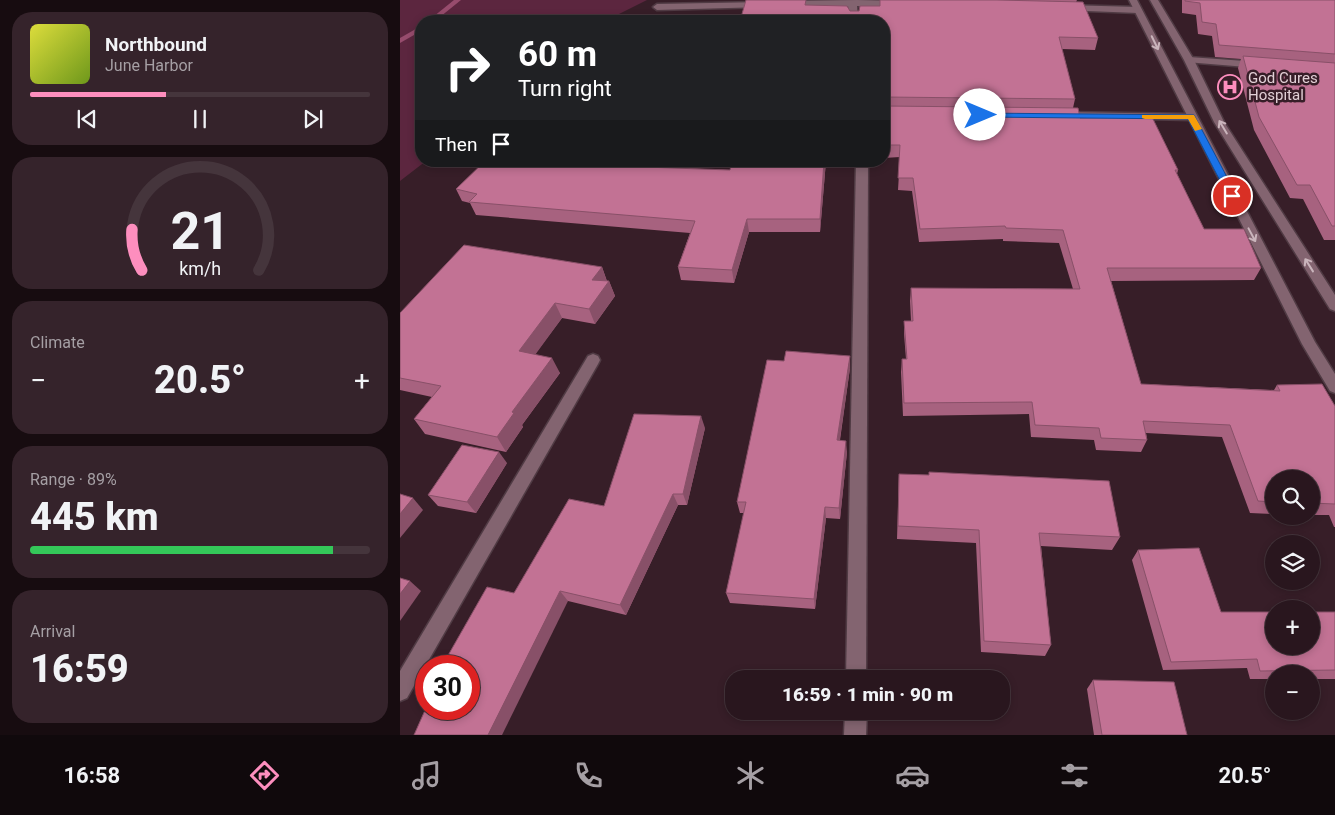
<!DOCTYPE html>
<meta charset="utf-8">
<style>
body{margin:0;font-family:Roboto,sans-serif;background:#35232b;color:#f1f3f6;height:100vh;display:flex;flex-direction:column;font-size:19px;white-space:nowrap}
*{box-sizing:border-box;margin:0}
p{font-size:16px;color:#a59fa4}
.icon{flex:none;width:28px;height:28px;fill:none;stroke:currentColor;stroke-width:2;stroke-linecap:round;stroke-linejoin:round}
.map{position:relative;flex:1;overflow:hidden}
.side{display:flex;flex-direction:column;gap:12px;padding:12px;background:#170c10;width:400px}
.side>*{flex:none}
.guide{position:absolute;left:15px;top:15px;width:475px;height:152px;border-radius:20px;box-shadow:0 2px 8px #0003,0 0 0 1px #45353c;background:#202124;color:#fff;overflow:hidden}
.controls{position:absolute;left:865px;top:470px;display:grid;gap:10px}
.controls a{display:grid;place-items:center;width:55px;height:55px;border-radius:50%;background:#29161e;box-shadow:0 2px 8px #0003,0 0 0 1px #45353c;font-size:25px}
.speed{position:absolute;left:15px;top:655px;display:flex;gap:10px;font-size:25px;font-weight:700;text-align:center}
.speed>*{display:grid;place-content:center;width:65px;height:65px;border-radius:50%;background:#29161e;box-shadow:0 2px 8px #0003,0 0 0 1px #45353c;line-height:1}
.speed .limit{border:8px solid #d22;background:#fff;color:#111}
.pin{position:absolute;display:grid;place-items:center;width:42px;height:42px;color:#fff;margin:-21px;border:2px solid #fff;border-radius:50%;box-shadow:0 1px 5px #0007}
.me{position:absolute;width:55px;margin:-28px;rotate:90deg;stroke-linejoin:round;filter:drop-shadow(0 0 4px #0008)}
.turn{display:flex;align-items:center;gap:18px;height:105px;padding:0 20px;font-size:22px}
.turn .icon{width:65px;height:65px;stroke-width:2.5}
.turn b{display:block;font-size:35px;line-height:42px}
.then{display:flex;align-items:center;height:48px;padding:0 20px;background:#0003;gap:10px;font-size:19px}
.big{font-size:38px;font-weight:800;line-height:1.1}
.side .widget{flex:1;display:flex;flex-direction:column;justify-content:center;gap:8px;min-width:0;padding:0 18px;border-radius:20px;background:#35232b}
.side .dial{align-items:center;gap:0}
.dial svg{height:130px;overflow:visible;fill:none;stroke:#45353c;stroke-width:7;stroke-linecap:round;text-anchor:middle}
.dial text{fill:#f1f3f6;stroke:none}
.song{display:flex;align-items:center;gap:15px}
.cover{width:60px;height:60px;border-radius:8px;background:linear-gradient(135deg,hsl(60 70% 55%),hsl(80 70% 35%))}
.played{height:5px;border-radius:2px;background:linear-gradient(90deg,#fd8ebe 40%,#45353c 40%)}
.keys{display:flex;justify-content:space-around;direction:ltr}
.heat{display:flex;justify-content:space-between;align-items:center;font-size:28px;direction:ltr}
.charge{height:8px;border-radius:4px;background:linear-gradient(90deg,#34c759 89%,#45353c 0)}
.trip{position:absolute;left:325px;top:670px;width:285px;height:50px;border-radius:20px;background:#29161e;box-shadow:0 2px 8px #0003,0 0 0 1px #45353c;font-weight:800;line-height:50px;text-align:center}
.tabs{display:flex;height:80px;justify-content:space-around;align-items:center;background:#10090c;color:#a59fa4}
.tabs .icon{width:35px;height:35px}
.tabs .active{color:#fd8ebe}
.tabs b{font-size:22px;color:#f1f3f6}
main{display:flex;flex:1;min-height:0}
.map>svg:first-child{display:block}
.green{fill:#5c263f}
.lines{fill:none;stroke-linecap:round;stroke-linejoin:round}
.stream{fill:#974c6d;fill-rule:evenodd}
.street-casing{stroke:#503b44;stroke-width:3}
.secondary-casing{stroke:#503b44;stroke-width:3}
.street{fill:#836470;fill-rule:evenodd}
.secondary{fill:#836470;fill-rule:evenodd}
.wall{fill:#a7627f}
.shaded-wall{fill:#885068}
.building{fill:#c27294;stroke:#885068}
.oneway{stroke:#cab5bc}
.route{fill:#1a73e8;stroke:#114b97}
.slow{fill:#f59e0b}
.labels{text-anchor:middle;stroke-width:5;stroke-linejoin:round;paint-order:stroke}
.far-poi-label{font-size:15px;fill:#e2d0d6;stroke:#371e28;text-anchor:start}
</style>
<main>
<section class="side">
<div class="widget">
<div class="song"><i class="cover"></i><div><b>Northbound</b><p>June Harbor</p></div></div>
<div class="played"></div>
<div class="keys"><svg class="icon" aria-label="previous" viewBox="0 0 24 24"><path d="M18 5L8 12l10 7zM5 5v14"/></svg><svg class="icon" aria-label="pause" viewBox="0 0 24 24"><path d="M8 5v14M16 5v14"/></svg><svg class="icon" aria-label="next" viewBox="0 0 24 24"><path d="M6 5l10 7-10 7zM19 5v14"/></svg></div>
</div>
<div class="widget dial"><svg viewBox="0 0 100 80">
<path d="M14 69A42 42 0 1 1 86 69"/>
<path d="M14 69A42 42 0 0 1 8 44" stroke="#fd8ebe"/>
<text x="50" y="56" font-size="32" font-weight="700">21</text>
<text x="50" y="72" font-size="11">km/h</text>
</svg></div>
<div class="widget"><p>Climate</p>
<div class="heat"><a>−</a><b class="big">20.5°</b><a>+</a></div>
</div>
<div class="widget"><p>Range · 89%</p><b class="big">445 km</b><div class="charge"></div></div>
<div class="widget"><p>Arrival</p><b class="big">16:59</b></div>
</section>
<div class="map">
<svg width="935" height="735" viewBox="0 0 935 735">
<rect width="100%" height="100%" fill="#371e28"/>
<polygon class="green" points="0,0 247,0 205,21 21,21 21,161 26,161 0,181"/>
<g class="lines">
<g class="stream">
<polygon points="54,0 61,0 35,21 28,21"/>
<polygon points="21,26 21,31 0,43 0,38"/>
</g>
<defs>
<g id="street">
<polygon points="457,0 500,1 504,4 500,7 457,6 458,21 450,21 448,6 387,7 383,4 387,1"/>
<polygon points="364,2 367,3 367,7 257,10 253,7 257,4"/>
<polygon points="665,5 738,7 742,10 738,13 662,10 661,8"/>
<polygon points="789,57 859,62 864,65 859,68 786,62 786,58"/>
<polygon points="660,112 791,114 796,117 791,120 656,117 655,115"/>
<polygon points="456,161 468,161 466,679 446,679"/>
<polygon points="193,354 198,356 200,360 198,364 7,698 0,701 0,671 188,356"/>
<polygon points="445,711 467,711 466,735 444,735"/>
</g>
<g id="secondary">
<polygon points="729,0 737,0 915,342 935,374 935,393 930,391 902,344"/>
<polygon points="750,0 758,0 794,60 824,122 935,295 935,311 930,309 814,122 784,60"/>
</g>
</defs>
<use href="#street" class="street-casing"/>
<use href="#secondary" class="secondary-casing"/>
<use href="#street" class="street"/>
<use href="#secondary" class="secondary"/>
</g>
<g class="wall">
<polygon points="480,0 677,0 676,2 698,38 695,50 662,49 675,99 673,108 680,118 778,170 777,174 804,229 861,268 854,280 711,281 741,384 874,390 877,385 935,406 935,527 934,527 929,515 911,515 911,479 874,479 874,514 850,513 822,437 746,433 747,440 741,452 696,450 694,440 631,437 629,414 503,416 501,372 502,359 506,359 504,334 504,321 511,321 510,301 511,288 673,289 659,243 603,241 603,239 519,242 512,191 498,190 500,157 484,158 484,21 407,5 450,11 459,11 480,6"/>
<polygon points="782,0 935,0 935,240 924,240 903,199 890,198 854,130 838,68 841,59 815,57 812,36 798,34 796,15 782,13"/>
<polygon points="332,161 426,161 420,232 349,232 334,283 281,280 278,267 290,233 76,215 70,203 62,201 56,189 255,167 330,170"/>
<polygon points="202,267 207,281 209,281 215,296 195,324 162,318 135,354 160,373 122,425 123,427 106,452 25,434 14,419 32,397 0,390 0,313"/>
<polygon points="450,368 440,440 447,452 440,519 426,518 415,609 330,603 326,593 344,513 340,513 337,502"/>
<polygon points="305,428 287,505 278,505 226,615 168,601 114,593 204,506"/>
<polygon points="107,463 76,513 38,506 28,495"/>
<polygon points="499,474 720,537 712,550 641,546 651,645 645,656 581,652 576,543 497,539"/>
<polygon points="738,550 821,612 935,612 935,679 911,679 911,674 874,674 874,679 850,679 847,668 763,670 732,560"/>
<polygon points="693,680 787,735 694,735 687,689"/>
</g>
<g class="shaded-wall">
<polygon points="248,161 258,161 248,179 244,167"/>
<polygon points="424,161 426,161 420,232 420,219"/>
<polygon points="347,219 349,232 334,283 332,270"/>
<polygon points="202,267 207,282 192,280"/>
<polygon points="209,281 215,296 195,324 189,309"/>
<polygon points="155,303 162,318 127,366 119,351"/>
<polygon points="450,356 450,368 438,452 437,440"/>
<polygon points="152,358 160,373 122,425 123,427 106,452 97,437 112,412"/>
<polygon points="301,416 305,428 287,505 283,494"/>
<polygon points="446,441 447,452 440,519 439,508"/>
<polygon points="99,452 107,463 76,513 67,502"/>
<polygon points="273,494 278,505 226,615 220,605"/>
<polygon points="13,498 23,510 0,538 0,514"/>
<polygon points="425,507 426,518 415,609 414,599"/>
<polygon points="10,581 21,591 0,621 0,594"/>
<polygon points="160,591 168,601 102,735 88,735"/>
</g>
<g class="building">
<polygon points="346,0 406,0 405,5 447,6 450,11 459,11 460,6 480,6 480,0 597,0 683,2 698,38 659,37 675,99 484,97 484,21 340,21"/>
<polygon points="785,0 935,0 935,54 819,45 816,24 802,22 800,3 785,1"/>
<polygon points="843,56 935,63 935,226 932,226 910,185 897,185 859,117"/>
<polygon points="484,106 678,108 680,118 752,117 778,170 775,170 804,229 844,229 861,268 707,268 741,384 880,391 877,385 922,384 935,406 935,504 911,503 911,479 874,479 874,502 858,501 830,425 743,421 747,440 701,438 699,428 635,425 632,402 504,403 502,359 507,359 504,321 513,321 511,288 680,289 663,230 606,228 605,226 520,229 513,178 498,178 500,145 484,145"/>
<polygon points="85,161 248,161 244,167 330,170 332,161 424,161 420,219 347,219 332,270 278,267 295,221 69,202 77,194 56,189"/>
<polygon points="64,245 202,267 192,280 209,281 189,309 155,303 119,351 152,358 112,412 114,413 97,437 14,419 41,386 0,378 0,313"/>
<polygon points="386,351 450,356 437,440 446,441 439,508 425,507 414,599 326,593 346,502 337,502 367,360 384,361"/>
<polygon points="234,414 301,416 283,494 273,494 220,605 160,591 88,735 14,735 26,708 26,709 69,709 69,666 42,666 87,587 114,593 169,499 204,506"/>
<polygon points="62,445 99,452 67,502 28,495"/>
<polygon points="529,472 709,481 720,537 639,533 651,645 584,641 579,530 498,526 499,474 529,475"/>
<polygon points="0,494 13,498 0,514"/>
<polygon points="799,548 821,612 874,612 874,646 911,646 911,612 935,612 935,670 860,671 857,659 771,662 738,550"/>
<polygon points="0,578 10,581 0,594"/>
<polygon points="693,680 774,682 787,735 702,735"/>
<polygon points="26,694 26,703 21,702"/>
</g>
<defs><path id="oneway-shaft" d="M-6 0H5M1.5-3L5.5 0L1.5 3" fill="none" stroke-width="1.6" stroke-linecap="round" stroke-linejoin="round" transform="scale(1.25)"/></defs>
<g class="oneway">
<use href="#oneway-shaft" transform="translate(755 43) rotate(64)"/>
<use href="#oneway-shaft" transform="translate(823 127) rotate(-121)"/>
<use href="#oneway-shaft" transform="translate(852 235) rotate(62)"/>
<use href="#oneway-shaft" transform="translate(909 265) rotate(-122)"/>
</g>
<polygon class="route" points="577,113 794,115 837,196 832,199 828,196 788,119 580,117 576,115"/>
<polygon class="slow" points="742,115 794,115 802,129 795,131 788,119 745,119 742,118"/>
<defs>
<symbol id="hospital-ring" viewBox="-11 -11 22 22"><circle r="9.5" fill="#371e28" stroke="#fd8ebe" stroke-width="1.5"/><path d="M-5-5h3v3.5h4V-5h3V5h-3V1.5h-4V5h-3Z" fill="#fd8ebe"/></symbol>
</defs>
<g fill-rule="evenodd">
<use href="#hospital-ring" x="816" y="73" width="28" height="28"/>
</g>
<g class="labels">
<g class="far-poi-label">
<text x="848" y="83">God Cures<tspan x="848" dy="17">Hospital</tspan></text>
</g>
</g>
</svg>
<div class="controls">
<a><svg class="icon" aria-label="search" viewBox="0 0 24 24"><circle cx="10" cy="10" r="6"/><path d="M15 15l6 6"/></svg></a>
<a><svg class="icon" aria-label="layers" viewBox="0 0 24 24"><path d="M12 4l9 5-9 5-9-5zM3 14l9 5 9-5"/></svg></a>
<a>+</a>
<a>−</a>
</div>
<div class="speed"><div class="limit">30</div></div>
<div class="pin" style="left:832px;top:196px;background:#d93025"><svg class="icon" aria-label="arrive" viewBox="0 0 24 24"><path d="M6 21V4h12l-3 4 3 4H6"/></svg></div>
<svg class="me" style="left:580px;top:115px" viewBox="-20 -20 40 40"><circle r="19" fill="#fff"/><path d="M0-13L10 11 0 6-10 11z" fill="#1a73e8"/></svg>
<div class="trip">16:59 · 1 min · 90 m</div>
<div class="guide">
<div class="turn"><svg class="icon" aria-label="right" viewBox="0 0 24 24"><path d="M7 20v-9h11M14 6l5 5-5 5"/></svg><div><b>60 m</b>Turn right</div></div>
<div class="then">Then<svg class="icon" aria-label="arrive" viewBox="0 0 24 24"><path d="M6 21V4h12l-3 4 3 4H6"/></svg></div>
</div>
</div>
</main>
<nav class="tabs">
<b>16:58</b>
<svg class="icon active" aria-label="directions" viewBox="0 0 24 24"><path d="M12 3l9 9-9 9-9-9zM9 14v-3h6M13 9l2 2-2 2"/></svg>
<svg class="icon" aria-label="music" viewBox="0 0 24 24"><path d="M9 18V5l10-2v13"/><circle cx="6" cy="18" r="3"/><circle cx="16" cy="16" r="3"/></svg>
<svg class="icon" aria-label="phone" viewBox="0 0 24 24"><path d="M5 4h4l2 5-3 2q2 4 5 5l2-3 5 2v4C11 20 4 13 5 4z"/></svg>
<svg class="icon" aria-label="climate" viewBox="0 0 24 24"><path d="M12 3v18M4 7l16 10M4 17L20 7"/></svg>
<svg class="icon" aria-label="car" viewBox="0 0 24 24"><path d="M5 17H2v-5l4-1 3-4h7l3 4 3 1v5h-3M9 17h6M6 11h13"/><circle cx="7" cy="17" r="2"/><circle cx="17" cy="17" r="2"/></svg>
<svg class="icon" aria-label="filters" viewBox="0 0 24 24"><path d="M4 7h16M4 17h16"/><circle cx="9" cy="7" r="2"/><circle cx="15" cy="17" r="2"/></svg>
<b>20.5°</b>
</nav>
